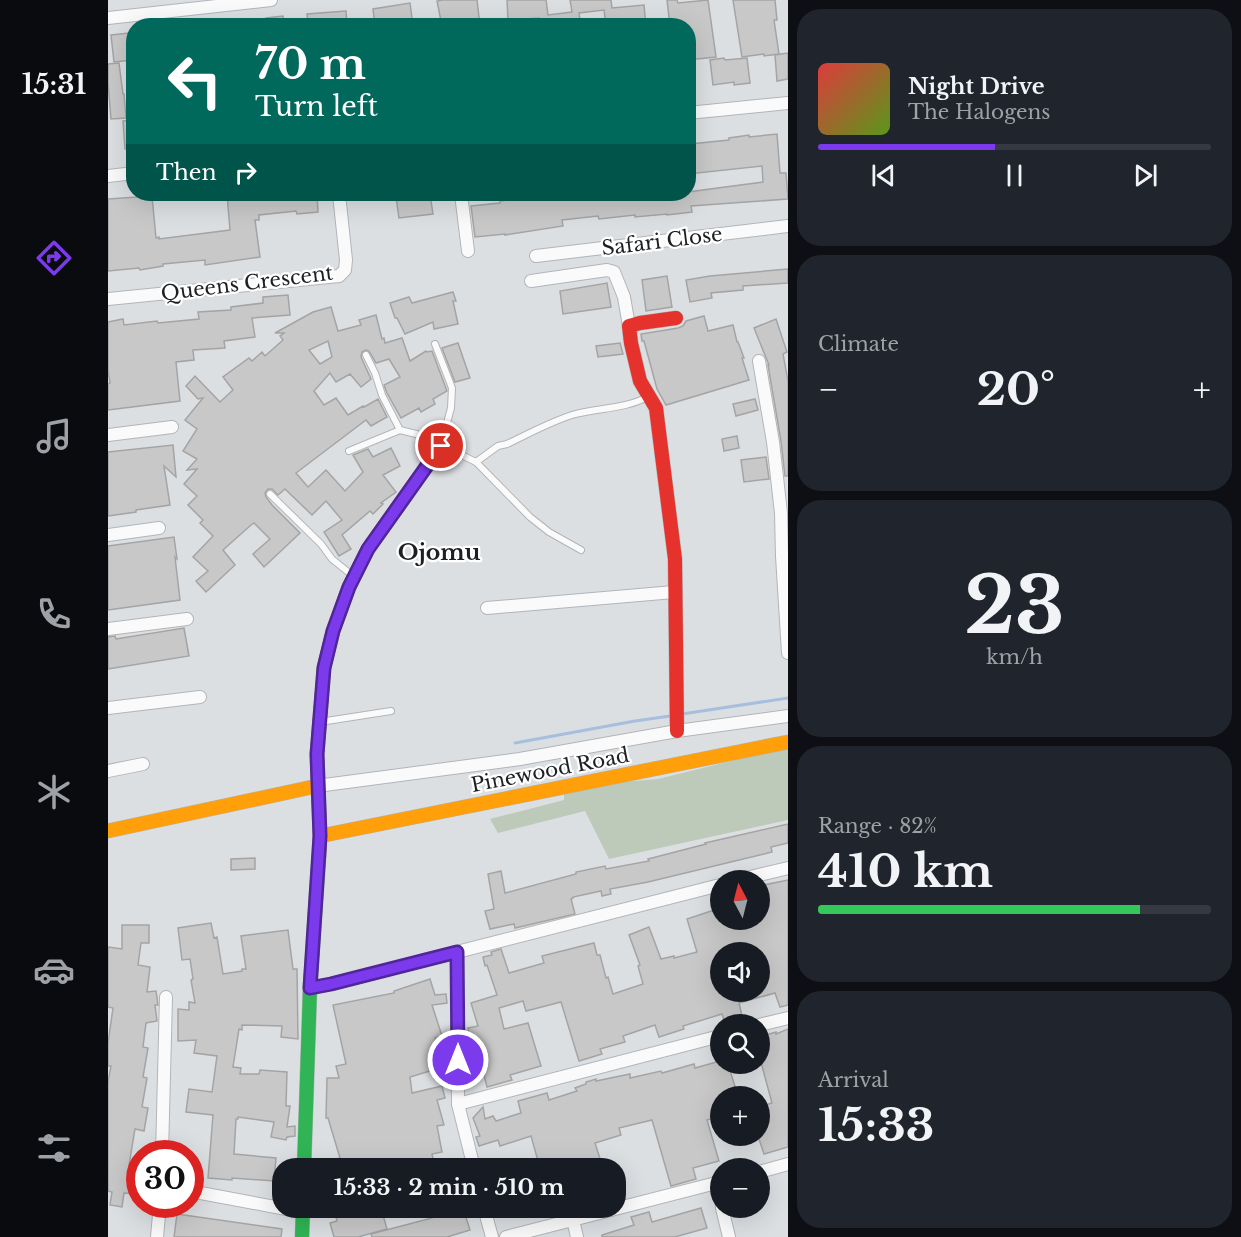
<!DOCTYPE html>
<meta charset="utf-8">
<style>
body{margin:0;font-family:"Libre Baskerville",serif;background:#20242c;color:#f1f3f6;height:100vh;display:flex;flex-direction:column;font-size:22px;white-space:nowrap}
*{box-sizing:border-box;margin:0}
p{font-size:20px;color:#9ea1a6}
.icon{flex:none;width:33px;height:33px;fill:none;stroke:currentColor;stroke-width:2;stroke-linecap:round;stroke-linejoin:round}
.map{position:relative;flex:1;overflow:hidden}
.drawer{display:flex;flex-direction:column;gap:9px;padding:9px;background:#0d0f14;width:453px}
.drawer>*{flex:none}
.hud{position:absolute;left:18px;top:18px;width:570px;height:183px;border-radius:24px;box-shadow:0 6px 24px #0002;background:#00695c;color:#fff;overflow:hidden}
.needle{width:39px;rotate:353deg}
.buttons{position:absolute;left:602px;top:870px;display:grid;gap:12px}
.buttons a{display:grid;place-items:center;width:60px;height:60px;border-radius:50%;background:#171b24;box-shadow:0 6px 24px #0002;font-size:30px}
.speed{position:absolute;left:18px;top:1140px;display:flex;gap:12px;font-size:30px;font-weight:700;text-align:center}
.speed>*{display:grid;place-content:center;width:78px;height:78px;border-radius:50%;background:#171b24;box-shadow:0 6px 24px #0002;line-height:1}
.speed .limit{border:9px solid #d22;background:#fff;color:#111}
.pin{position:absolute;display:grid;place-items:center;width:51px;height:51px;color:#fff;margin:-26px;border:3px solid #fff;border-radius:50%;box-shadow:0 2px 6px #0007}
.me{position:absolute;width:66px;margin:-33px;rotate:0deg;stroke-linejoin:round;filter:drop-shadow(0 0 4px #0008)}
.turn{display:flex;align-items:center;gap:21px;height:126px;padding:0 30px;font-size:27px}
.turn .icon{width:78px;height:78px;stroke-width:2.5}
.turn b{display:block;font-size:42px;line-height:51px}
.then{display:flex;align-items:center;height:57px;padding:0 30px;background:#0003;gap:12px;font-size:22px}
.big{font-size:45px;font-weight:700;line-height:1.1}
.drawer .tile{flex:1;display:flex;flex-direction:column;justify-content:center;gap:9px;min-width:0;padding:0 21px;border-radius:24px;background:#20242c}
.drawer .dial{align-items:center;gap:0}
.dial b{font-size:78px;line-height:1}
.song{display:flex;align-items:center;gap:18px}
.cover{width:72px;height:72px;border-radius:9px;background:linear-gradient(135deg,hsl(0 70% 55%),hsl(90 70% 35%))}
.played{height:6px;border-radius:3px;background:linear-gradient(90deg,#7c3aed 45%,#363941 45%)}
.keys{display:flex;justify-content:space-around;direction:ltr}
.heat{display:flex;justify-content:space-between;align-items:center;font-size:33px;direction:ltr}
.charge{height:9px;border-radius:4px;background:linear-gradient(90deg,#34c759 82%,#363941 0)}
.trip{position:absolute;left:164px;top:1158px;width:354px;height:60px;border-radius:24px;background:#171b24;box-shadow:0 6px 24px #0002;font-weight:700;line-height:60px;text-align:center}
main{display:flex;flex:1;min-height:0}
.tab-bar{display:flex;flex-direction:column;width:108px;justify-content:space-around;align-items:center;background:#090b0e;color:#9ea1a6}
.tab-bar .icon{width:42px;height:42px}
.tab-bar .on{color:#7c3aed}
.tab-bar b{font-size:27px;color:#f1f3f6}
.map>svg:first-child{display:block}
.green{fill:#bdcab9}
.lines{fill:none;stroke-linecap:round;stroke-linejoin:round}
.stream{stroke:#a7bede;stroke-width:3}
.building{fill:#c8c8c8;stroke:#a4a4a4;stroke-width:1.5;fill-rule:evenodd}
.lane-casing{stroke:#b2b5b8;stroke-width:8}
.street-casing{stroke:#b2b5b8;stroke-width:14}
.fast-casing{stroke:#b2b5b8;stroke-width:15}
.slow-casing{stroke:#b2b5b8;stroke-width:15}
.jam-casing{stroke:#b2b5b8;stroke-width:15}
.lane{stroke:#fafafb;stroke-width:6}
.street{stroke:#fafafb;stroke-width:12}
.fast{stroke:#30b455;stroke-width:14}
.slow{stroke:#ff9f0a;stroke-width:14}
.jam{stroke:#e5322d;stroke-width:14}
.route-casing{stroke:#51269a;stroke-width:15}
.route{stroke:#7c3aed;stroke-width:10}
.labels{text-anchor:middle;stroke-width:4.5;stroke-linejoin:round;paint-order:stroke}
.street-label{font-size:20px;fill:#1d2022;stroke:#fff}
.quarter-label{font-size:22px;font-weight:bold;fill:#1d2022;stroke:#fff}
</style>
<main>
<nav class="tab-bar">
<b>15:31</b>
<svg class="icon on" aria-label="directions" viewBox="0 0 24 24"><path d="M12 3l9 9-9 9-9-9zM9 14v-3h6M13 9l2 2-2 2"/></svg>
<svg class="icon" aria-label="music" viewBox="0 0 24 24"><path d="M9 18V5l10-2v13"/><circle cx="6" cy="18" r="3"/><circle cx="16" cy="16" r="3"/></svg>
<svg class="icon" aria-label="phone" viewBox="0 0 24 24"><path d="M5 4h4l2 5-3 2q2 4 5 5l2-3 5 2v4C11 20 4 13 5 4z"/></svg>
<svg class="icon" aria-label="climate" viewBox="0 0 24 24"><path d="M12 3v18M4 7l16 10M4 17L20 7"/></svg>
<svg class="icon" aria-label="car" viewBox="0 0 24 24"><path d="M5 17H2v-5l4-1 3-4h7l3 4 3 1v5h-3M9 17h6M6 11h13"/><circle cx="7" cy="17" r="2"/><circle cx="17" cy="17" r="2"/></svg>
<svg class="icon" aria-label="filters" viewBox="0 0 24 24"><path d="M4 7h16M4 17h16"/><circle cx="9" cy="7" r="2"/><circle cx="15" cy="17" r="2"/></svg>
</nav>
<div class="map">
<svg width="680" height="1237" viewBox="0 0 680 1237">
<rect width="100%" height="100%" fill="#dcdfe2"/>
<polygon class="green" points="680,747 680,820 501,859 477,811 390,833 382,819 456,800 456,787 550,779"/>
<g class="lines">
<g class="stream">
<polyline points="574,714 680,698"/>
<polyline points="407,743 527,721 562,716"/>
</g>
</g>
<g class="building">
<polygon points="335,0 369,0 372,26 334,26 329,1"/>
<polygon points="399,0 438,0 440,15 464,12 462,0 503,0 504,8 536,5 538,26 498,26 496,10 471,13 473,26 432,26 431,18 400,20"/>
<polygon points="559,0 569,0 570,3 600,0 608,57 580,60 580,26 562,26"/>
<polygon points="625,0 667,0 669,20 666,20 671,54 656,56 656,54 634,57"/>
<polygon points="302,3 305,26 267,26 265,9"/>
<polygon points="238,11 239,26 200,26 199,14"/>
<polygon points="175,16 176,26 159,26 158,18"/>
<polygon points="21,33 24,60 6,62 3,35"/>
<polygon points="680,53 680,79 669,81 667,55"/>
<polygon points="616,58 617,60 639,58 642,83 626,85 626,82 605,85 602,60"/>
<polygon points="11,63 15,94 16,94 18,118 3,119 0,83 0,64"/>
<polygon points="26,120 26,148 17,149 15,121"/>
<polygon points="669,134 672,173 678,173 680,199 583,206 584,212 559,215 559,214 527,217 527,215 491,219 490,216 454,220 455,226 397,235 397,234 367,237 363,206 392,203 392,201 417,198 417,199 462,194 580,194 580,192 655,182 654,166 580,174 580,153 584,153 582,144 621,140 621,138 641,135 641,137"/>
<polygon points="119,194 209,194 210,212 189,214 188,211 151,215 151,220 147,220 152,257 97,265 97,260 55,264 55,266 32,270 31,268 0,271 0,199 44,196 48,238 51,237 51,239 122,230"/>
<polygon points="322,194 325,214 291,218 288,197"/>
<polygon points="680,269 680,283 635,286 635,290 603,293 604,298 582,302 578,280 602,276"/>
<polygon points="559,276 564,307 538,311 534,280"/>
<polygon points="499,283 503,307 455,314 452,291"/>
<polygon points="345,292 348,301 345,301 350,324 326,329 325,322 297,334 289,318 287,318 282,303 301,297 304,303"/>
<polygon points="180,295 182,315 144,318 147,337 116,341 117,348 85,350 86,360 68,362 72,401 0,410 0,384 2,383 0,370 0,322 15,319 16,325 49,321 50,323 91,319 90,312 123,310 123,307 155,303 155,297"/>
<path d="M223,307L230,331L253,325L251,320L268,315L274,339L276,338L277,343L294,338L302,361L318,351L319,352L324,351L339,391L325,399L327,404L313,412L311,408L293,418L279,393L276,385L292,377L281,359L268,363L261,351L258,350L254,352L253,357L263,379L253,387L242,374L228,382L222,373L206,391L216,405L228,398L240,415L255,406L256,407L270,399L279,417L263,426L258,420L188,473L200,487L218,470L237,491L255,472L245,455L260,449L265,457L283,448L292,466L275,475L288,492L273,503L275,504L265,514L262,511L234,535L243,549L231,556L216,532L234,520L218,501L204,515L177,489L170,495L164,489H160L157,493L158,497L164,505L192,533L156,567L145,554L162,539L146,523L143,525L115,550L127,565L98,592L88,581L100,571L85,557L105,536L92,523L95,520L80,505L89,496L76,484L89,469L79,470L89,459L75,451L89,429L77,420L95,398L90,399L78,386L87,376L112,402L125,390L115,377L141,358L144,361L154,352L157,356L175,340L172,336L176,333H167L205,312ZM220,341L224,357L212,364L201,350Z"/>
<polygon points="596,316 600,331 625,325 629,342 630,342 636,358 634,358 641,380 558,405 549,389 536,341 534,341 533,334 570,328 575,326 578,321"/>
<polygon points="668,319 679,352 675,354 680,381 680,476 677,476 673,441 660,365 661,365 646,328"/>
<polygon points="350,343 362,378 347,382 334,348"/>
<polygon points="512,343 515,354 490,357 488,346"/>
<polygon points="647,399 650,410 628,416 625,404"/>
<polygon points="629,436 631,448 616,451 614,439"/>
<polygon points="65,445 68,477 56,466 62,505 28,510 28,512 0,516 0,452"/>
<polygon points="658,457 661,479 636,482 633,460"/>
<polygon points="66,537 69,559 67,557 72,600 0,610 0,546"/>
<polygon points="76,628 81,656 0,669 0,637 7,636 8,639"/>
<polygon points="680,824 680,843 663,847 664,852 540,882 502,889 503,894 494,896 493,891 465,897 465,898 463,899 467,914 407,928 406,924 382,929 377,911 386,909 380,874 393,871 397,893 468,874 468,872 497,866 498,869 541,861 540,859 598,844 597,843"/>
<polygon points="147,858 147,869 123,870 123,859"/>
<path d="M680,880V1005L672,1007L667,993L631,1003L634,1016L616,1020L614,1014L575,1026L576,1029L551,1037L547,1025L515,1036L517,1042L492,1049L494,1054L471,1061L453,1002L418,1011L415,1001L391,1008L396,1029L420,1023L433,1066L402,1075L404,1080L379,1087L372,1059L364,1060L359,1035H361L360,1028L370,1026L363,1003L389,995L379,965L377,966L375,957L384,955L383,952L393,949L401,973L436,963L434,956L486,943L489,955H492L498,978L500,977L505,994L535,984L530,966L532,965L521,935L541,927L553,959L566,956V958L589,952L579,919L612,908V920H651V886ZM612,952H651V992H612Z"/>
<polygon points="103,923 106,938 109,937 115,974 134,971 134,969 138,969 133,936 180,930 185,969 189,969 190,1039 173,1037 174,1026 134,1025 134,1030 131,1029 125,1067 133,1068 132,1074 151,1074 152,1070 179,1072 178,1106 182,1106 179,1127 187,1126 187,1136 179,1137 178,1140 163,1137 166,1122 130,1117 130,1119 128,1119 126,1154 168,1158 166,1181 124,1178 124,1180 100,1178 105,1115 78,1112 81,1089 104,1092 109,1056 86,1053 88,1040 70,1041 70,1009 81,1010 81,1002 87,1003 83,980 85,979 82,959 74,960 70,928"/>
<polygon points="14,925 41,925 41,943 33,943 30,965 42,967 39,992 48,991 50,1005 47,1005 49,1021 38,1023 35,1047 40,1048 35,1077 39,1078 34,1107 40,1108 36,1131 27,1129 21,1165 32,1166 32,1194 16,1193 14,1207 2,1205 4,1192 0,1191 0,1082 3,1066 0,1066 0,1043 5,1008 0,1007 0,947 14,949"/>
<polygon points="322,979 327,995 338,994 339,1003 324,1005 334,1036 327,1038 335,1067 302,1077 304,1093 334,1086 337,1098 329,1100 336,1125 329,1126 334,1152 324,1154 327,1168 296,1168 295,1163 276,1166 277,1168 206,1168 207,1163 232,1158 220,1118 218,1118 219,1078 231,1078 228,1066 238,1064 225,1005 286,993 286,991"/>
<polygon points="680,1029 680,1147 656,1154 651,1139 651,1107 664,1103 651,1055 651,1037 668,1032 668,1034"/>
<polygon points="612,1061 612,1064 620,1064 630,1096 612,1096 612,1116 599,1120 611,1161 585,1168 588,1179 563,1186 544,1120 511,1128 513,1135 487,1143 495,1168 414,1168 414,1166 430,1161 423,1136 392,1146 390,1140 371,1146 368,1137 372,1136 365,1118 375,1107 377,1119 385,1116 388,1121 413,1113 410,1101 439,1093 441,1100 469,1091 467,1088 478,1084 478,1082 488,1079 488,1081 522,1074 522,1078 553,1071 554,1073 586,1064 587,1068"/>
<polygon points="226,1208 273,1208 279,1229 250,1237 226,1237 222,1223 229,1221"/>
<polygon points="350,1208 355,1208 362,1230 339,1237 264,1237 263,1234 324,1218 324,1216"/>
<polygon points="593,1208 599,1228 567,1237 494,1237 494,1235 526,1225 523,1217 541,1212 544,1222"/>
<polygon points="69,1214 174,1229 173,1237 66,1237"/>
</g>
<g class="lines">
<defs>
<g id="lane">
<polyline points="327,344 344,388 343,408 333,445"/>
<polyline points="258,355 267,373 274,395 292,430"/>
<polyline points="241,451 292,430 312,435 368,462 422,517 441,532 473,550"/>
<path d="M368,462L390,446L399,444C420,434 442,422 464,415C487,408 518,409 539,397"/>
<polyline points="162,494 213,544 224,559 245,576"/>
<polyline points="212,722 283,711"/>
</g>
<g id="street">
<polyline points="0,18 163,0"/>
<polyline points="580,113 680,103"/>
<polyline points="0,176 26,173"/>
<polyline points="353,194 360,251"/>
<polyline points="428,256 680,226"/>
<polyline points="423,281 499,270 506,272 516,297 521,326"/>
<polyline points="0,299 231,276 237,270 238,260 231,194"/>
<polyline points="651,361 665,442 673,513 674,556 680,653"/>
<polyline points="0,435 64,427"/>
<polyline points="0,535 51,528"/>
<polyline points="379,608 566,592"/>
<polyline points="0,629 79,619"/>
<polyline points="0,708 92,697"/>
<polyline points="0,771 35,764"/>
<polyline points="209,786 412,759 569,731 680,716"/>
<polyline points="630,880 680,868"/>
<polyline points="349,952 350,1104 366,1168"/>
<polyline points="202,988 223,984 612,885"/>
<polyline points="651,1025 680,1018"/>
<polyline points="350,1104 612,1036"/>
<polyline points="54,1154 58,997"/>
<polyline points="651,1172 680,1164"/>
<polyline points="608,1183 612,1199"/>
<polyline points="82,1191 194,1212"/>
<polyline points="376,1208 384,1237"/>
<polyline points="614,1208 621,1237"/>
<polyline points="465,1220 469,1237"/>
<polyline points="49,1237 52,1204"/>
<polyline points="398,1237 612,1182"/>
</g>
<g id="fast">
<polyline points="196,1168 202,988 211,856"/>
<polyline points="194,1237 195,1208"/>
</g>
<g id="slow">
<polyline points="0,831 209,786"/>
<polyline points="212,836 680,742"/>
</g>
<g id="jam">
<polyline points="568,318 532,323 521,326 523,343 532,381 548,408 567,559 569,731"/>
<polyline points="211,856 212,836 209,754 216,667 225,631 241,587 260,549 333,446"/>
</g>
</defs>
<use href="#lane" class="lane-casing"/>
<use href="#street" class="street-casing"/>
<use href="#fast" class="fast-casing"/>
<use href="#slow" class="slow-casing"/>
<use href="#jam" class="jam-casing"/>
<use href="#lane" class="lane"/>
<use href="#street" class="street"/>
<use href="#fast" class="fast"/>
<use href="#slow" class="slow"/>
<use href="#jam" class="jam"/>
</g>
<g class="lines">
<defs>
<polyline id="route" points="333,446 260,549 241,587 225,631 216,668 209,754 212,836 202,988 223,984 349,952 350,1060"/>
</defs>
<use href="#route" class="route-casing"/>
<use href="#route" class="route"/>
</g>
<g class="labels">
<g class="street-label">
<text transform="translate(554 241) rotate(-7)" y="7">Safari Close</text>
<text transform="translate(139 283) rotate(-7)" y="7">Queens Crescent</text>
<text transform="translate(442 770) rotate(-11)" y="7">Pinewood Road</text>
</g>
<g class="quarter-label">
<text x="331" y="560">Ojomu</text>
</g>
</g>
</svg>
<div class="buttons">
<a><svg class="needle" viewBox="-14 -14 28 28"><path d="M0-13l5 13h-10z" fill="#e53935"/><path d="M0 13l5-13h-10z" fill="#9ea1a6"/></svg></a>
<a><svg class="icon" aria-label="sound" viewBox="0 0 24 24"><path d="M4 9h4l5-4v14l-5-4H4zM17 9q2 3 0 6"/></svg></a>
<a><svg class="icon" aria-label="search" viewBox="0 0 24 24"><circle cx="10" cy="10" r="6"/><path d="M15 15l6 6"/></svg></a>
<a>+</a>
<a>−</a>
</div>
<div class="speed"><div class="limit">30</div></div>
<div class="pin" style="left:333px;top:446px;background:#d93025"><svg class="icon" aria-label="arrive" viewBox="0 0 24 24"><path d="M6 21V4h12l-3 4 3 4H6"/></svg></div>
<svg class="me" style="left:350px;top:1060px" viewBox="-20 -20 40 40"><circle r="17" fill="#7c3aed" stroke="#fff" stroke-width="3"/><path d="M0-11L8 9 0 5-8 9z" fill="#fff"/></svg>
<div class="trip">15:33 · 2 min · 510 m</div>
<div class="hud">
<div class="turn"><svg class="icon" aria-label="left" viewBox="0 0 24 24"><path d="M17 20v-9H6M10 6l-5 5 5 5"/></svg><div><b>70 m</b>Turn left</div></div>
<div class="then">Then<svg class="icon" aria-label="right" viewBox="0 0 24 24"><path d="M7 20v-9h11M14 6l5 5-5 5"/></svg></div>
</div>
</div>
<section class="drawer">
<div class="tile">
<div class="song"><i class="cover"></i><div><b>Night Drive</b><p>The Halogens</p></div></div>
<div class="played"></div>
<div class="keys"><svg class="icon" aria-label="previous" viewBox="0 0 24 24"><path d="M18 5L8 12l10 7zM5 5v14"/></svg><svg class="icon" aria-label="pause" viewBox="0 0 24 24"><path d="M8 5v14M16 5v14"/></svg><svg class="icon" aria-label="next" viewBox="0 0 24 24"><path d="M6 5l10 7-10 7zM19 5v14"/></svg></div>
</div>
<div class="tile"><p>Climate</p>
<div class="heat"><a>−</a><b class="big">20°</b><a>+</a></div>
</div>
<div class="tile dial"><b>23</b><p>km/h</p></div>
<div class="tile"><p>Range · 82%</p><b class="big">410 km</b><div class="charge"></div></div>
<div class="tile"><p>Arrival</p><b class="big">15:33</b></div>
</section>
</main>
